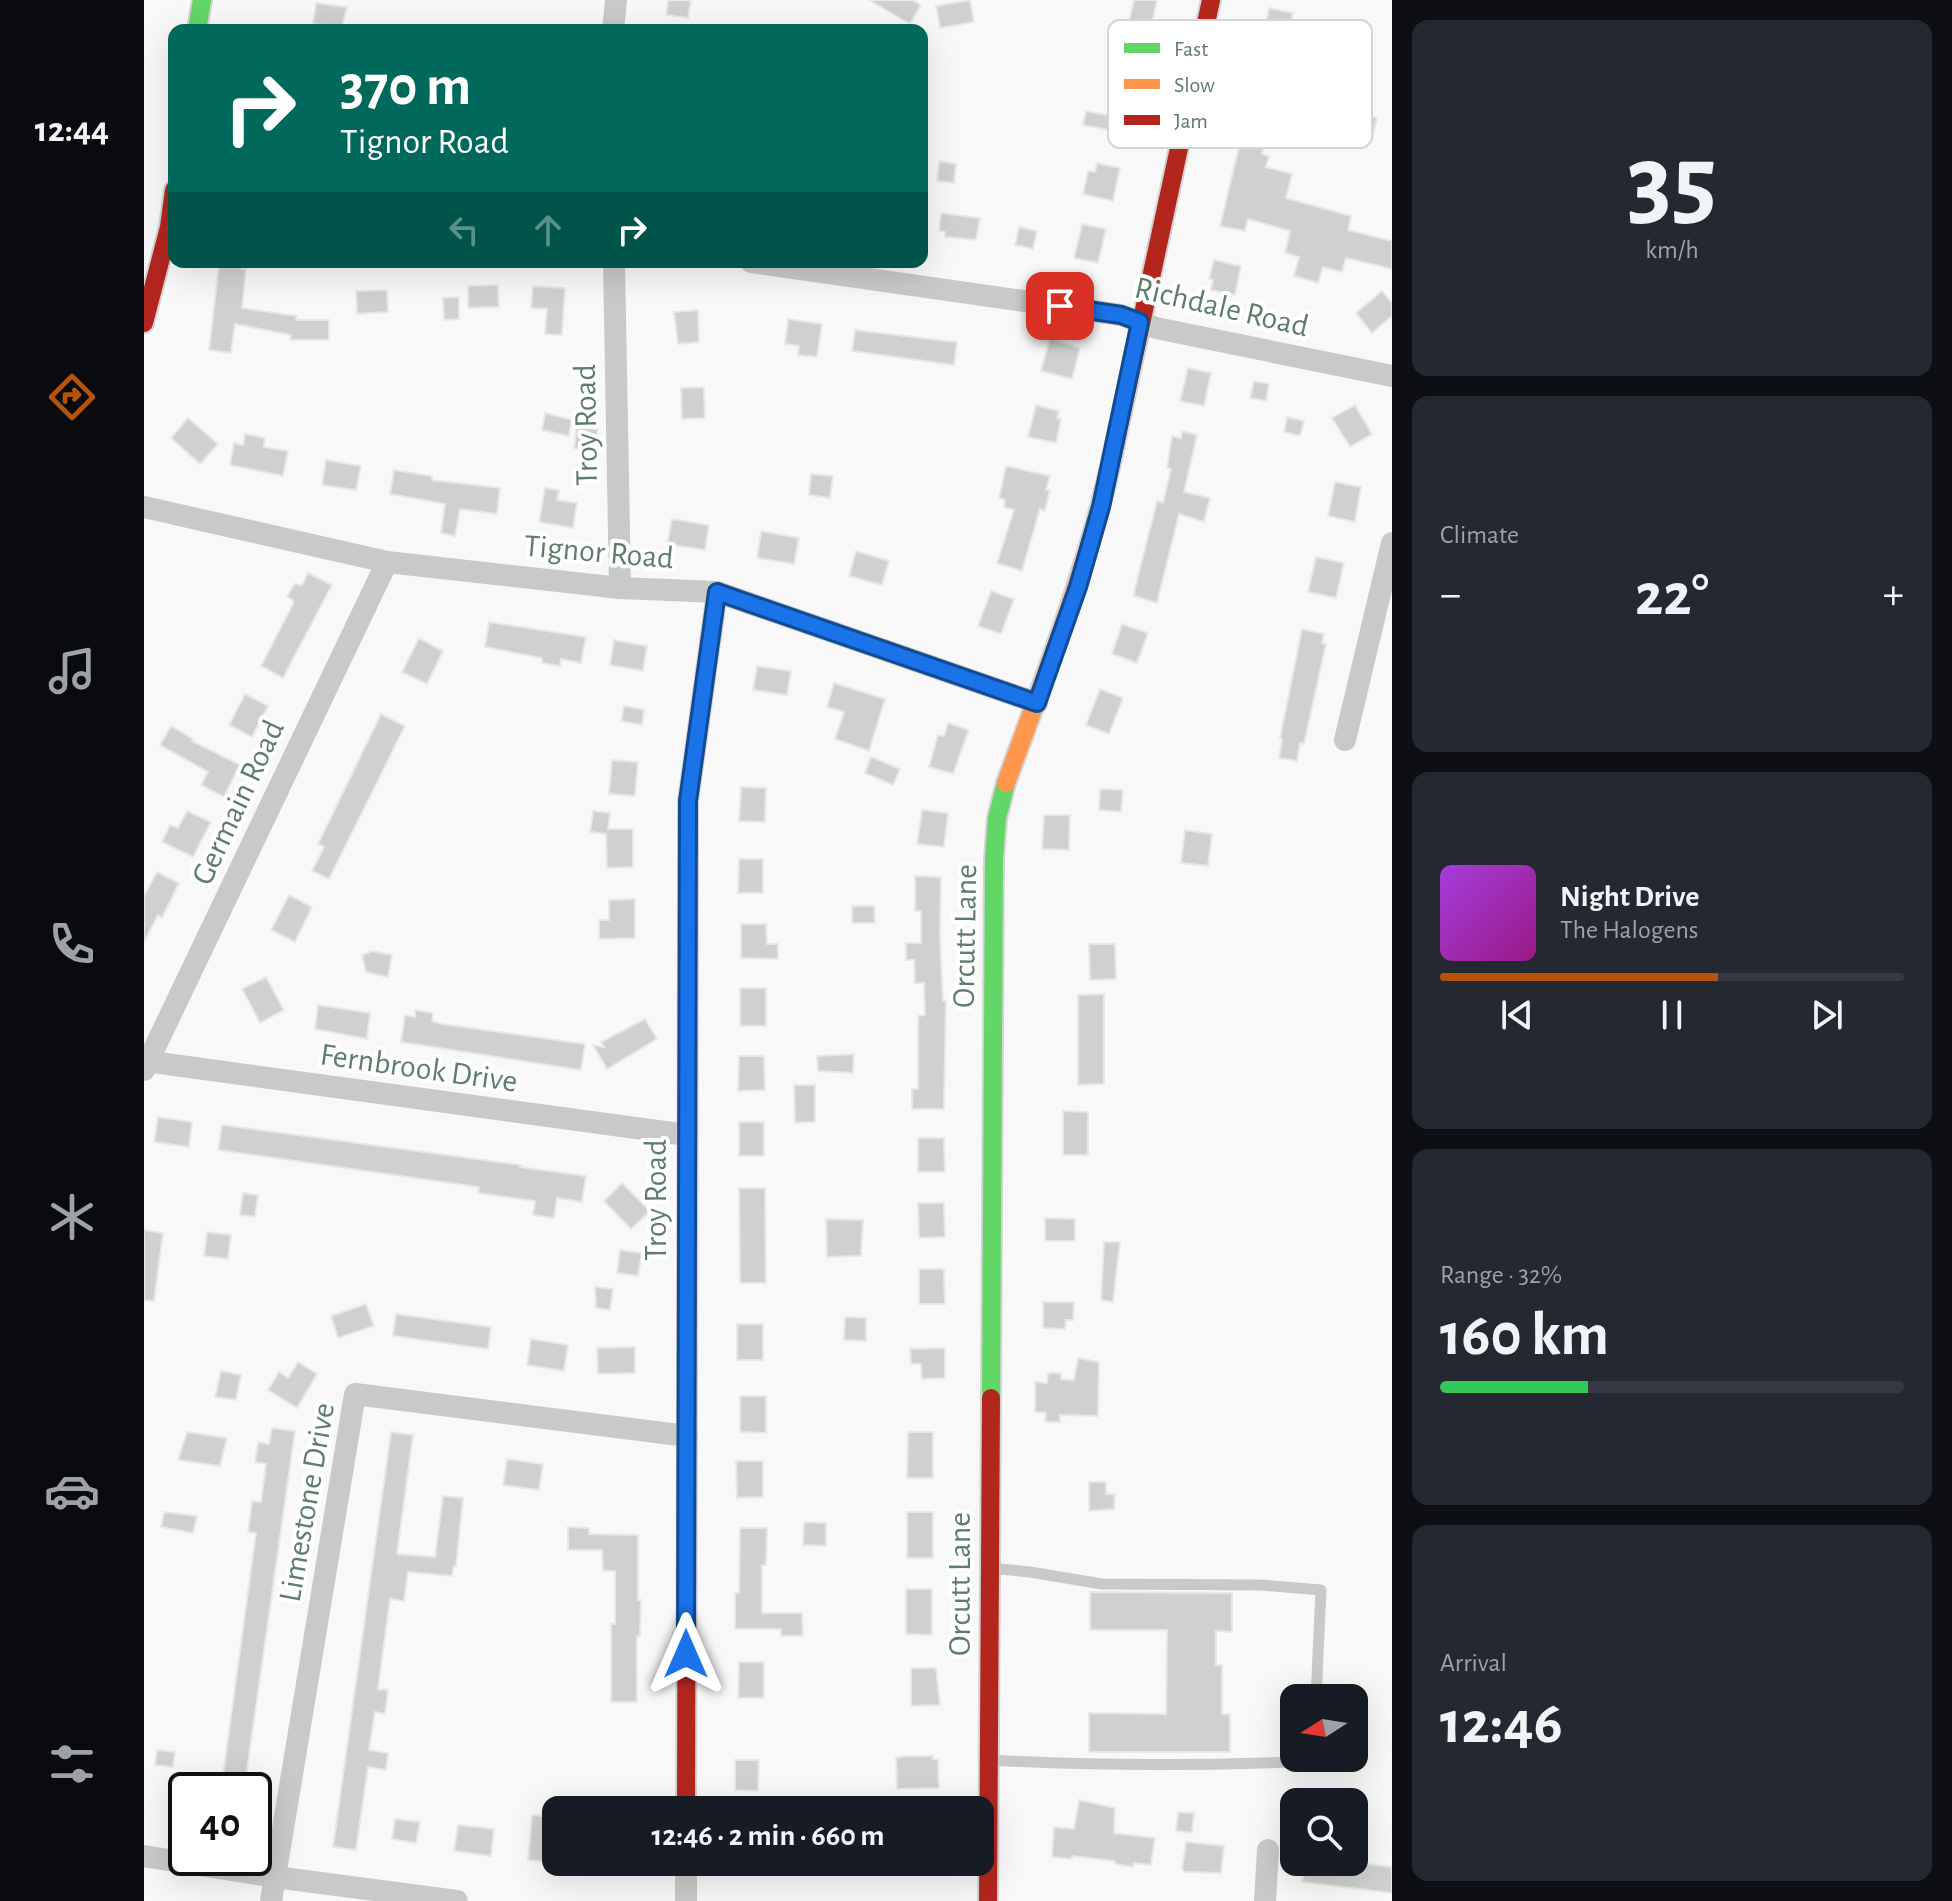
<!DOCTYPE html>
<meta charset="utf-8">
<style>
body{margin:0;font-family:"Alegreya Sans",sans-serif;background:#242831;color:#f1f3f6;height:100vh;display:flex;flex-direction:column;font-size:30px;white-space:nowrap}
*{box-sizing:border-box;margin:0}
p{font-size:26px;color:#9ea1a6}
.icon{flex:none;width:44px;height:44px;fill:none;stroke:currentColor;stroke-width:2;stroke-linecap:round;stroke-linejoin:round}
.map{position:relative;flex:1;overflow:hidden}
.details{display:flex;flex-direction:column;gap:20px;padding:20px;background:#0d0f14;width:560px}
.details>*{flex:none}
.top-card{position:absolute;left:24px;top:24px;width:760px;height:244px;border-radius:16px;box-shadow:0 8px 32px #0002;background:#00695c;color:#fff;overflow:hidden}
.needle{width:52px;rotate:258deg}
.tools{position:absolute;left:1136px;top:1684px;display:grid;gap:16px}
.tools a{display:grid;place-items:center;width:88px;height:88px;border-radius:16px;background:#171b24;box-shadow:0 8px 32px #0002;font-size:40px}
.speed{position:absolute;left:24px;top:1772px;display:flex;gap:16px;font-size:40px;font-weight:700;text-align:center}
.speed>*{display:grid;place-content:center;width:104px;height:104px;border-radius:50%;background:#171b24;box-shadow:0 8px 32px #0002;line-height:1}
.speed .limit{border:4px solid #111;border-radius:12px;background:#fff;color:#111}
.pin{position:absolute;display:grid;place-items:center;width:68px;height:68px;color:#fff;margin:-34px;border-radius:16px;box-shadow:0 4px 12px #0006}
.me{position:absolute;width:88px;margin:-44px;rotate:0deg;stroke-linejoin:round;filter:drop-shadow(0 0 6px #0008)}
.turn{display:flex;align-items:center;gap:28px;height:168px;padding:0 40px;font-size:36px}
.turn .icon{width:104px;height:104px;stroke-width:2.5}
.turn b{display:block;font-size:56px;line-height:68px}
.lanes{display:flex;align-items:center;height:76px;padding:0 40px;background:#0003;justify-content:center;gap:40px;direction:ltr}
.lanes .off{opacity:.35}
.big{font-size:60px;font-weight:600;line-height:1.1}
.details .card{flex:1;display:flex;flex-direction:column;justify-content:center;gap:12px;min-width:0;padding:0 28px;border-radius:16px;background:#242831}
.details .dial{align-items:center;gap:0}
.dial b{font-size:104px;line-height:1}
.song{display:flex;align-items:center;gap:24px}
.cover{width:96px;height:96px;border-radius:12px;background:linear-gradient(135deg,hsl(280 70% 55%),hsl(310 70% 35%))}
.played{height:8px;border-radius:4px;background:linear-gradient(90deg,#b45309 60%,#363941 60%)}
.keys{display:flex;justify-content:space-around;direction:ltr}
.heat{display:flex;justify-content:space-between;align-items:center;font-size:44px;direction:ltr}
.charge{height:12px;border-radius:6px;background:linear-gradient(90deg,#34c759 32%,#363941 0)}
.trip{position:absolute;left:398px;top:1796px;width:452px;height:80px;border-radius:16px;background:#171b24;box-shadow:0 8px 32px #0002;font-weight:600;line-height:80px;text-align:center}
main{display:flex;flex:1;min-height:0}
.tab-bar{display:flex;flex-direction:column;width:144px;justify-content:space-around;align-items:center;background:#090b0e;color:#9ea1a6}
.tab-bar .icon{width:56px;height:56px}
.tab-bar .on{color:#b45309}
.tab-bar b{font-size:36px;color:#f1f3f6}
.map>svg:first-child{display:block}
.building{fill:#cfd1cf;stroke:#e8e8e8;stroke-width:2}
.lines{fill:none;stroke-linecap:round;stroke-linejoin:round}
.fast-casing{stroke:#d2d4d3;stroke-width:22}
.slow-casing{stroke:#d2d4d3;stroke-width:22}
.jam-casing{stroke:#d2d4d3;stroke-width:22}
.lane{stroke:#c8cac8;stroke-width:11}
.street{stroke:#c8cac8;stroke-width:22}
.fast{stroke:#63d668;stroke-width:18}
.slow{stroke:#ff974d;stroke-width:18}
.jam{stroke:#b3261e;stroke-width:18}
.route-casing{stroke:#114b97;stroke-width:20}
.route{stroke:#1a73e8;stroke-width:14}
.labels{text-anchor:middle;stroke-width:8;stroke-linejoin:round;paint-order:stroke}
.street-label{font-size:32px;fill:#5e7d6b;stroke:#fff}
.key{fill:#fff;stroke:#cfd8d3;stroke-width:2}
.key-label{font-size:22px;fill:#5e7d6b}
</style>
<main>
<nav class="tab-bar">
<b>12:44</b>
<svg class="icon on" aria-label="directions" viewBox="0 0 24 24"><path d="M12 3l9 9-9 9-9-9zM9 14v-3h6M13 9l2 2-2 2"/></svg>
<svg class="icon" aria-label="music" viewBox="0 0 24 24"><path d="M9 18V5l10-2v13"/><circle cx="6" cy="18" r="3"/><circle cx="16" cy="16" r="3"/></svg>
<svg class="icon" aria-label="phone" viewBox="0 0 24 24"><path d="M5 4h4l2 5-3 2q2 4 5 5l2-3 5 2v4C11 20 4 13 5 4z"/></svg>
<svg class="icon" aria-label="climate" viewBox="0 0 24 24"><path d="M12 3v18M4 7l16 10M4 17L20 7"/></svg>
<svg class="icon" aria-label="car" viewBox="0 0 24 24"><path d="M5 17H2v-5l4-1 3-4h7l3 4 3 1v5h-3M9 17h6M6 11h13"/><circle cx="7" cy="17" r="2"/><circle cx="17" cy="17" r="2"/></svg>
<svg class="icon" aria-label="filters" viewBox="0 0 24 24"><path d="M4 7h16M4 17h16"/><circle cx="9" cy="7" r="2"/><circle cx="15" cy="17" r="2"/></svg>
</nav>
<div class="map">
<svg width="1248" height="1901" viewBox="0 0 1248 1901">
<rect width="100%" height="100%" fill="#f9f8f8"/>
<g class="building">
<polygon points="524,0 547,0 544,18 522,15"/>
<polygon points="725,0 769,0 777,5 766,24"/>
<polygon points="826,0 830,22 796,28 792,6"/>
<polygon points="990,0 1013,0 984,134 939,125 942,111 963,115"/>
<polygon points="172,3 203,7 197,30 179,30 180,25 169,24"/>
<polygon points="1125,8 1149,13 1136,69 1142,70 1135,104 1112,96 1114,86 1110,85"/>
<polygon points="1167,107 1206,116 1207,112 1233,118 1228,140 1163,122"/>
<polygon points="1099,130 1123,135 1118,154 1125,156 1122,167 1148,174 1142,198 1207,216 1204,230 1248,241 1248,269 1202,258 1198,272 1179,267 1174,283 1150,276 1155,257 1141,253 1146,231 1104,219 1101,231 1076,226"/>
<polygon points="795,161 812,164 810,183 793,181"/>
<polygon points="953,163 976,168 969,201 939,194 944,171 951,172"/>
<polygon points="797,213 836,218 832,240 801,237 801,232 795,231"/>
<polygon points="938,224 962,229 954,263 930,258"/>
<polygon points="875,227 893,231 889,249 871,245"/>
<polygon points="1070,260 1097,266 1091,295 1067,290 1069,280 1065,279"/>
<polygon points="75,264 98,266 98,269 102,269 98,308 153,316 152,320 185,320 185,340 146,340 147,335 91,324 87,353 65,350"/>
<polygon points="354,285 355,307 324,308 324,286"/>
<polygon points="389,286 421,288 418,335 401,334 403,309 387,308"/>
<polygon points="243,290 244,312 213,314 212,291"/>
<polygon points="1238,291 1248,303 1248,316 1228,333 1212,313"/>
<polygon points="315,297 315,319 300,320 299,298"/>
<polygon points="554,310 555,342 534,344 530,312"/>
<polygon points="644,319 678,324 673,357 654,355 655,346 641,344"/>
<polygon points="711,330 813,342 810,365 708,351"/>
<polygon points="906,338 936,348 928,379 897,371"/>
<polygon points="1044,368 1067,373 1060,406 1036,401"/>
<polygon points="1110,381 1125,384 1122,401 1106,398"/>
<polygon points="560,387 561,418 538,419 537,388"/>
<polygon points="892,405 915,411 913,418 917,419 912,443 884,437"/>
<polygon points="1211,405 1228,434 1206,447 1188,418"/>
<polygon points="401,413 428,420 425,436 398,430"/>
<polygon points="1143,417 1160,421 1156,436 1140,432"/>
<polygon points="44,418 74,444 56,464 27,438"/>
<polygon points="433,426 454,429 451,451 430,448"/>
<polygon points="1038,431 1053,435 1040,492 1066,498 1060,522 1035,514 1013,603 990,596 991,588 1013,501 1019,503 1027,469 1023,468 1028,436 1037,438"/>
<polygon points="101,434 121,438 120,447 144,451 139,476 86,465 90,443 99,445"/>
<polygon points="182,460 217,466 212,490 178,485"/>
<polygon points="862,466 906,476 902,490 906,490 901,511 896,509 878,571 853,563 870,510 860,507 861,500 855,498"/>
<polygon points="250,470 288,476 288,480 356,488 353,514 316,509 311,536 297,533 301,504 246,494"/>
<polygon points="667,474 689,476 686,498 665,495"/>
<polygon points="1191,482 1217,487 1211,522 1184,516"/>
<polygon points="401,488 415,490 413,500 433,503 429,528 395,522"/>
<polygon points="528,519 565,525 561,550 523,544"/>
<polygon points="617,531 655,538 650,564 613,558"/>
<polygon points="712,551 745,561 738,585 705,576"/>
<polygon points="1172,557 1200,563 1192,598 1164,592"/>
<polygon points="164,573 188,585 139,678 117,666 149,604 149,600 143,597 150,584 158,585"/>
<polygon points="847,591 870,599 857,634 834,626"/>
<polygon points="345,622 442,637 437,663 417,659 416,666 398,663 398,658 341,647"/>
<polygon points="978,624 1004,633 993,663 968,654"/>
<polygon points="1158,629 1180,634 1178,643 1182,644 1160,744 1156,743 1153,761 1135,758 1138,739 1136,738"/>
<polygon points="275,638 299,651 283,684 258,672"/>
<polygon points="470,640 503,646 499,671 466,665"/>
<polygon points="613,666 647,671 643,695 609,690"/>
<polygon points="690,683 741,699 725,751 691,739 700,712 683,707"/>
<polygon points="956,689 979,698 965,734 942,725"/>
<polygon points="101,694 124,706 108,737 85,725"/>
<polygon points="480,706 500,710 498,725 477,721"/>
<polygon points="237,714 261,726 185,879 168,871 180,847 174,844"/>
<polygon points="804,723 825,730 809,774 785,767 794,735 800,736"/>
<polygon points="27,726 49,739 48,741 96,765 80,797 57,785 64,772 16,745"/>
<polygon points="727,757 756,769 749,785 721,773"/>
<polygon points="468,760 494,762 491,796 465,794"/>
<polygon points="597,787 622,788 621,822 595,821"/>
<polygon points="956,789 979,790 977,812 955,810"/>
<polygon points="778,810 804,813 800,847 773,844"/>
<polygon points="43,811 67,822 49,857 18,842 26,825 34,828"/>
<polygon points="449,811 466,813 464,829 489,829 489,867 463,868 462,834 446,832"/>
<polygon points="900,815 926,815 925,850 898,849"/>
<polygon points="1041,830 1068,834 1064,866 1037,863"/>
<polygon points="595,859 619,859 619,893 594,893"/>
<polygon points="13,872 35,883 18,918 14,915 0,942 0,896"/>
<polygon points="771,876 797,877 796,936 799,1001 802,1001 800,1109 768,1109 768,1089 774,1089 774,1016 781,1015 780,983 771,983 770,960 762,960 762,943 777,943 777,911 771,911"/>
<polygon points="145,895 168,907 151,942 127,930"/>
<polygon points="491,899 491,938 455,939 455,920 465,920 465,900"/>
<polygon points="708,906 730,906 731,923 708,923"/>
<polygon points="597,924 622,924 623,944 634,944 634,959 597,958"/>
<polygon points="945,944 971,944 972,979 946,980"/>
<polygon points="228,951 248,955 244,977 222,972 218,955"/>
<polygon points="122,977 140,1010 116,1023 98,989"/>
<rect x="596" y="988" width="26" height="38"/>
<polygon points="960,994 960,1084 934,1085 934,995"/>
<polygon points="174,1005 226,1013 223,1039 171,1029"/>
<polygon points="271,1010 289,1013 288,1021 298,1024 441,1044 437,1070 257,1042 261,1015 271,1017"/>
<polygon points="501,1019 513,1039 463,1069 449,1045 460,1047 457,1042"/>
<polygon points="710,1054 709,1073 674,1071 673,1056"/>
<polygon points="595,1056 620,1056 621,1090 594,1091"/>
<polygon points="650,1085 671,1085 671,1122 651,1123"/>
<polygon points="919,1111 944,1112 944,1155 919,1155"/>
<polygon points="14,1117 48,1122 45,1147 10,1142"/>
<rect x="595" y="1122" width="25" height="34"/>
<polygon points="78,1125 377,1165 376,1167 442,1176 438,1202 413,1198 410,1218 389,1215 391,1201 334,1193 335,1187 74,1150"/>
<polygon points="774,1138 800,1138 801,1172 774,1172"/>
<polygon points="478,1183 506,1211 487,1229 460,1201"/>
<polygon points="595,1188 621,1188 622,1283 596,1283"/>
<polygon points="99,1193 114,1195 111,1217 96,1215"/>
<polygon points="774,1203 800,1203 801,1237 775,1238"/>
<polygon points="901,1218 931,1219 931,1241 901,1241"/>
<polygon points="682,1219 719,1220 717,1256 683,1257"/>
<polygon points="0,1230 19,1233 10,1301 0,1300"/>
<polygon points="63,1232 87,1235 84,1259 60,1256"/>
<polygon points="960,1242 976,1242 969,1302 957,1300"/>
<polygon points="476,1250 498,1253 494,1276 473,1273"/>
<polygon points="775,1269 800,1269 801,1304 775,1304"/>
<polygon points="451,1287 469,1289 466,1310 452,1308"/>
<polygon points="899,1302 930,1302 929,1320 922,1320 921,1329 899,1328"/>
<polygon points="222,1304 230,1326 194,1338 187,1316"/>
<polygon points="252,1314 347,1327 344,1349 249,1336"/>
<polygon points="701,1317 722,1318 722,1341 700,1340"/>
<rect x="593" y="1324" width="26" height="36"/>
<polygon points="387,1339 424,1345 420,1371 383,1365"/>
<polygon points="491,1347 491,1373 454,1374 453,1348"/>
<polygon points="801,1348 801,1378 778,1379 777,1364 767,1364 766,1349"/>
<polygon points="934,1358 955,1362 954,1416 916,1415 916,1422 901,1422 902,1413 891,1412 891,1382 903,1383 904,1373 917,1373 917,1379 930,1380"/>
<polygon points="154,1362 173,1374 153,1408 124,1390 135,1372 144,1378"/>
<polygon points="77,1371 97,1375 92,1400 71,1397"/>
<polygon points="596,1396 622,1396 622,1433 596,1432"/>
<polygon points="128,1428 151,1431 108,1735 100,1790 77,1790 112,1533 104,1532 108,1501 117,1502 122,1464 111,1462 114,1442 125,1444"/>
<polygon points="43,1432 83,1438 76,1466 34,1460"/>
<polygon points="247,1432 269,1435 253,1554 291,1557 299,1496 319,1498 312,1567 310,1566 308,1576 264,1572 260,1601 246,1599 234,1689 244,1690 241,1714 231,1712 225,1750 244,1753 242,1770 224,1767 212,1850 189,1847"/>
<polygon points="764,1432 789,1432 789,1478 763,1478"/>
<polygon points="363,1459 399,1464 395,1490 359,1485"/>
<polygon points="592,1461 619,1461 619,1497 593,1498"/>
<polygon points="945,1482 962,1482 962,1494 971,1494 970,1509 945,1511"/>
<polygon points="20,1512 53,1516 49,1533 17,1527"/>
<rect x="763" y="1512" width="26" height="46"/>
<polygon points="660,1522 682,1523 682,1546 659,1545"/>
<polygon points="424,1527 445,1528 445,1534 494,1535 494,1600 497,1600 496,1636 493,1636 493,1702 467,1702 467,1624 471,1624 471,1571 459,1571 458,1550 424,1550"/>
<polygon points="596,1528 623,1528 622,1565 618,1565 618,1613 658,1613 659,1636 637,1636 637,1629 591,1629 591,1593 595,1593"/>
<polygon points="762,1589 788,1589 788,1635 762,1634"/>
<polygon points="946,1592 1088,1593 1088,1632 1072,1631 1072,1665 1078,1665 1078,1714 1086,1714 1086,1752 945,1752 945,1713 1022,1714 1023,1630 946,1630"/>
<polygon points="595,1662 620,1662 620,1698 594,1698"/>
<polygon points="767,1668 792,1668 796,1705 767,1706"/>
<polygon points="13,1750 31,1752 29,1767 11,1765"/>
<polygon points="762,1756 789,1756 789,1759 794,1759 795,1788 753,1789 752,1758"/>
<polygon points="591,1760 615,1760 614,1791 591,1790"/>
<polygon points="935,1800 971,1808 970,1833 1011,1838 1007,1865 990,1863 989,1867 971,1864 971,1861 928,1856 928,1859 908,1857 910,1827 930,1829"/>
<polygon points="1034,1812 1050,1813 1048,1833 1032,1831"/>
<polygon points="388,1815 410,1817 409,1836 412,1837 412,1863 384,1860"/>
<polygon points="251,1819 276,1822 272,1843 248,1839"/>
<polygon points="314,1825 350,1829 347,1856 310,1851"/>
<polygon points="1042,1842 1080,1846 1077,1873 1041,1872 1038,1869"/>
<polygon points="1161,1862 1207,1862 1248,1867 1248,1893 1158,1882"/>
</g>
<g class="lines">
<defs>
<g id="fast">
<polyline points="53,30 58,0"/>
<polyline points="847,1398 850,859 853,818 862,783"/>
</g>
<g id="slow">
<path d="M862,783C901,676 943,570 968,458"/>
<polyline points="543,1427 544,869"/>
</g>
<g id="jam">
<polyline points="0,323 25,227 30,190"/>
<polyline points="968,458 1067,0"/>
<polyline points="544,869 544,801 573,592"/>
<polyline points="542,1810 543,1427"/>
<polyline points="844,1901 847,1398"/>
</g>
</defs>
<use href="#fast" class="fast-casing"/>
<use href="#slow" class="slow-casing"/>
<use href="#jam" class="jam-casing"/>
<g class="lane">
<polyline points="846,1568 886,1572 958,1584 1117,1585 1177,1590 1172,1698"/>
<path d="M846,1760C954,1766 1061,1766 1169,1761V1758"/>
</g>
<g class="street">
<polyline points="469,30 472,0"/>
<polyline points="470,262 476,588"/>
<polyline points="607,262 977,315 1012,328 1248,376"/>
<polyline points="0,507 243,562 476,588 573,592 893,703"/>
<polyline points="1201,740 1248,543"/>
<polyline points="0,1061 543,1135"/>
<polyline points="0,1070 243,562"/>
<polyline points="0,1856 131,1877 313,1901"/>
<polyline points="127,1901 211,1394 543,1436"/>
<polyline points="542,1901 542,1862"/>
<polyline points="1121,1901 1124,1850"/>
</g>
<use href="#fast" class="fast"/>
<use href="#slow" class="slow"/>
<use href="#jam" class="jam"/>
</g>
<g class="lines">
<defs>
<polyline id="route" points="542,1654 544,801 573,592 893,703 934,587 957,507 996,322 977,315 916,306"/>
</defs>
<use href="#route" class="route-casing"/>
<use href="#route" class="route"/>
</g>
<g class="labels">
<g class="street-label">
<text transform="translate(1078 306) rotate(13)" y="11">Richdale Road</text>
<text transform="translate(441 425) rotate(-91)" y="11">Troy Road</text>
<text transform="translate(455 551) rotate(5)" y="11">Tignor Road</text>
<text transform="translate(93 802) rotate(-65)" y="11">Germain Road</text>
<text transform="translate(820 936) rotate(-89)" y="11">Orcutt Lane</text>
<text transform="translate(275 1067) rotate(8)" y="11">Fernbrook Drive</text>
<text transform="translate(511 1200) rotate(-90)" y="11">Troy Road</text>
<text transform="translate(162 1502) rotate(-80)" y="11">Limestone Drive</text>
<text transform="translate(815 1584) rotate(-90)" y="11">Orcutt Lane</text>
</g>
</g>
<rect x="964" y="20" width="264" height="128" rx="12" class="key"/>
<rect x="980" y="43" width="36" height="10" fill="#63d668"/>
<rect x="980" y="79" width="36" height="10" fill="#ff974d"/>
<rect x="980" y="115" width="36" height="10" fill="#b3261e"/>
<g class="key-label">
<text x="1030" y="56">Fast</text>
<text x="1030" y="92">Slow</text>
<text x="1030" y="128">Jam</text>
</g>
</svg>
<div class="tools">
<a><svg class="needle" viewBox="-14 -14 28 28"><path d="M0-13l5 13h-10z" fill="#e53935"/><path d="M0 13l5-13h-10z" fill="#9ea1a6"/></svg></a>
<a><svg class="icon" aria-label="search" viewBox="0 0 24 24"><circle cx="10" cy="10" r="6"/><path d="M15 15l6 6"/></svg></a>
</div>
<div class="speed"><div class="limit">40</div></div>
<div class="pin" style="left:916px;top:306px;background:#d93025"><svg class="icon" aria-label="arrive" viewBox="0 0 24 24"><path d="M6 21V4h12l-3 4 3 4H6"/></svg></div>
<svg class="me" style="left:542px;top:1654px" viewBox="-20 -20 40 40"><path d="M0-17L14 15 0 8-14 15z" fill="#1a73e8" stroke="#fff" stroke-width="4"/></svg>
<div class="trip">12:46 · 2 min · 660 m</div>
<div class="top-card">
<div class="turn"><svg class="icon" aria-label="right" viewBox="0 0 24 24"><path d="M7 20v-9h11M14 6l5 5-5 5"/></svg><div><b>370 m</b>Tignor Road</div></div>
<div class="lanes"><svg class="icon off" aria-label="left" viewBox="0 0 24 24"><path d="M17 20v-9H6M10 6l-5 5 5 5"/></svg><svg class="icon off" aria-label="ahead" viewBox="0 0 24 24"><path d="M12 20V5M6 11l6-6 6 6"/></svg><svg class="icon" aria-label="right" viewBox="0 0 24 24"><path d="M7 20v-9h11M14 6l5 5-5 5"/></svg></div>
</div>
</div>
<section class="details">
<div class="card dial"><b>35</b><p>km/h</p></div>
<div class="card"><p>Climate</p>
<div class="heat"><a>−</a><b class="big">22°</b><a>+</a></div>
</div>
<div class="card">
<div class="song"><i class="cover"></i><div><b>Night Drive</b><p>The Halogens</p></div></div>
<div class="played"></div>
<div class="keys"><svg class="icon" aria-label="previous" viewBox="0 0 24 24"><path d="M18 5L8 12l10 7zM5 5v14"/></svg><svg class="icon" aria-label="pause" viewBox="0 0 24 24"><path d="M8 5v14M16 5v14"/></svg><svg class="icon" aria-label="next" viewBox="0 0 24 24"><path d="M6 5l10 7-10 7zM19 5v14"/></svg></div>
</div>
<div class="card"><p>Range · 32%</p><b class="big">160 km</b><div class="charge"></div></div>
<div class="card"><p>Arrival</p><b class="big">12:46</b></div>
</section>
</main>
